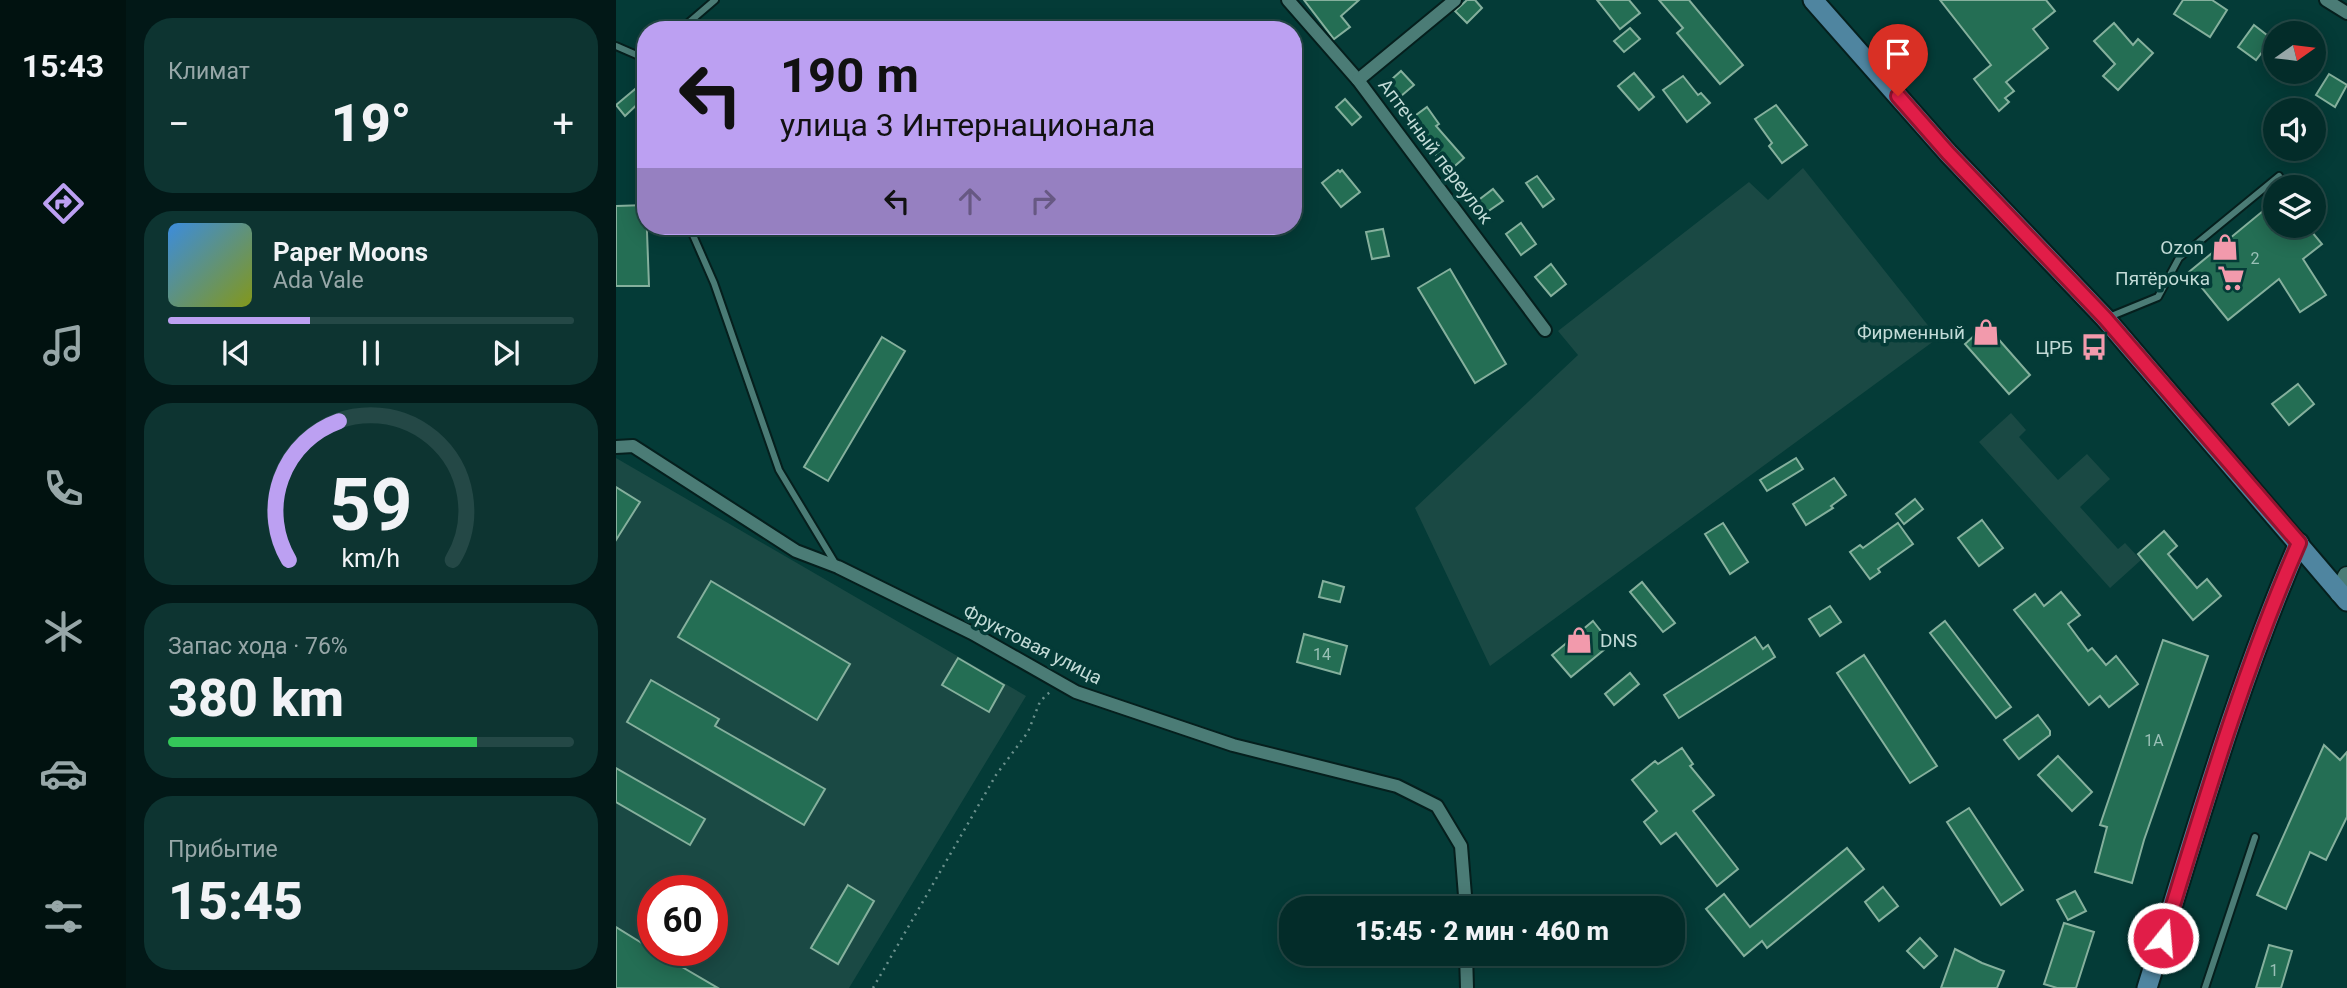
<!DOCTYPE html>
<html lang="ru">
<meta charset="utf-8">
<style>
body{margin:0;font-family:Roboto,sans-serif;background:#0d3431;color:#f1f3f6;height:100vh;display:flex;flex-direction:column;font-size:26px;white-space:nowrap}
*{box-sizing:border-box;margin:0}
p{font-size:23px;color:#97a7a8}
.icon{flex:none;width:38px;height:38px;fill:none;stroke:currentColor;stroke-width:2;stroke-linecap:round;stroke-linejoin:round}
.map{position:relative;flex:1;overflow:hidden}
.drawer{display:flex;flex-direction:column;gap:18px;padding:18px;background:#021817;width:490px}
.drawer>*{flex:none}
.top-card{position:absolute;left:21px;top:21px;width:665px;height:214px;border-radius:28px;box-shadow:0 4px 18px #0003,0 0 0 2px #244846;background:#bca0f2;color:#111;overflow:hidden}
.needle{width:46px;rotate:76deg}
.buttons{position:absolute;left:1647px;top:21px;display:grid;gap:14px}
.buttons a{display:grid;place-items:center;width:63px;height:63px;border-radius:50%;background:#032c29;box-shadow:0 4px 18px #0003,0 0 0 2px #244846;font-size:35px}
.speed{position:absolute;left:21px;top:875px;display:flex;gap:14px;font-size:35px;font-weight:700;text-align:center}
.speed>*{display:grid;place-content:center;width:91px;height:91px;border-radius:50%;background:#032c29;box-shadow:0 4px 18px #0003,0 0 0 2px #244846;line-height:1}
.speed .limit{border:10px solid #d22;background:#fff;color:#111}
.pin{position:absolute;display:grid;place-items:center;width:60px;height:60px;color:#fff;margin:-72px -30px;border-radius:50% 50% 50% 0;rotate:-45deg;box-shadow:0 0 7px #0007}
.pin .icon{rotate:45deg}
.me{position:absolute;width:77px;margin:-38px;rotate:17deg;stroke-linejoin:round;filter:drop-shadow(0 0 5px #0008)}
.turn{display:flex;align-items:center;gap:24px;height:147px;padding:0 28px;font-size:32px}
.turn .icon{width:91px;height:91px;stroke-width:2.5}
.turn b{display:block;font-size:49px;line-height:60px}
.lanes{display:flex;align-items:center;height:66px;padding:0 28px;background:#0003;justify-content:center;gap:35px;direction:ltr}
.lanes .off{opacity:.35}
.big{font-size:52px;font-weight:800;line-height:1.1}
.drawer .tile{flex:1;display:flex;flex-direction:column;justify-content:center;gap:10px;min-width:0;padding:0 24px;border-radius:28px;background:#0d3431}
.drawer .dial{align-items:center;gap:0}
.dial svg{height:182px;overflow:visible;fill:none;stroke:#244846;stroke-width:7;stroke-linecap:round;text-anchor:middle}
.dial text{fill:#f1f3f6;stroke:none}
.song{display:flex;align-items:center;gap:21px}
.cover{width:84px;height:84px;border-radius:10px;background:linear-gradient(135deg,hsl(210 70% 55%),hsl(70 70% 35%))}
.played{height:7px;border-radius:4px;background:linear-gradient(90deg,#bca0f2 35%,#244846 35%)}
.keys{display:flex;justify-content:space-around;direction:ltr}
.heat{display:flex;justify-content:space-between;align-items:center;font-size:38px;direction:ltr}
.charge{height:10px;border-radius:5px;background:linear-gradient(90deg,#34c759 76%,#244846 0)}
.trip{position:absolute;left:663px;top:896px;width:406px;height:70px;border-radius:28px;background:#032c29;box-shadow:0 4px 18px #0003,0 0 0 2px #244846;font-weight:800;line-height:70px;text-align:center}
main{display:flex;flex:1;min-height:0}
.menu{display:flex;flex-direction:column;width:126px;justify-content:space-around;align-items:center;background:#011210;color:#97a7a8}
.menu .icon{width:49px;height:49px}
.menu .current{color:#bca0f2}
.menu b{font-size:32px;color:#f1f3f6}
.map>svg:first-child{display:block}
.built{fill:#1a4944;fill-rule:evenodd}
.building{fill:#246e54;stroke:#85b09d;stroke-width:2}
.lines{fill:none;stroke-linecap:round;stroke-linejoin:round}
.lane-casing{stroke:#051f1d;stroke-width:10}
.street-casing{stroke:#051f1d;stroke-width:16}
.secondary-casing{stroke:#051f1d;stroke-width:21}
.primary-casing{stroke:#051f1d;stroke-width:23}
.path{stroke:#6b918d;stroke-width:2.5;stroke-dasharray:2 5;stroke-linecap:butt}
.lane{stroke:#4b7c76;stroke-width:6}
.street{stroke:#4b7c76;stroke-width:12}
.secondary{stroke:#4b7c76;stroke-width:18}
.primary{stroke:#4f85a0;stroke-width:19}
.route-casing{stroke:#92132f;stroke-width:18}
.route{stroke:#e11d48;stroke-width:12}
.labels{text-anchor:middle;stroke-width:7;stroke-linejoin:round;paint-order:stroke}
.number-label{font-size:16px;fill:#9ac0b6}
.street-label{font-size:19px;fill:#c2dbd7;stroke:#043b37}
.poi-label{font-size:19px;fill:#c2dbd7;stroke:#043b37;text-anchor:end}
</style>
<main>
<nav class="menu">
<b>15:43</b>
<svg class="icon current" aria-label="directions" viewBox="0 0 24 24"><path d="M12 3l9 9-9 9-9-9zM9 14v-3h6M13 9l2 2-2 2"/></svg>
<svg class="icon" aria-label="music" viewBox="0 0 24 24"><path d="M9 18V5l10-2v13"/><circle cx="6" cy="18" r="3"/><circle cx="16" cy="16" r="3"/></svg>
<svg class="icon" aria-label="phone" viewBox="0 0 24 24"><path d="M5 4h4l2 5-3 2q2 4 5 5l2-3 5 2v4C11 20 4 13 5 4z"/></svg>
<svg class="icon" aria-label="climate" viewBox="0 0 24 24"><path d="M12 3v18M4 7l16 10M4 17L20 7"/></svg>
<svg class="icon" aria-label="car" viewBox="0 0 24 24"><path d="M5 17H2v-5l4-1 3-4h7l3 4 3 1v5h-3M9 17h6M6 11h13"/><circle cx="7" cy="17" r="2"/><circle cx="17" cy="17" r="2"/></svg>
<svg class="icon" aria-label="filters" viewBox="0 0 24 24"><path d="M4 7h16M4 17h16"/><circle cx="9" cy="7" r="2"/><circle cx="15" cy="17" r="2"/></svg>
</nav>
<section class="drawer">
<div class="tile"><p>Климат</p>
<div class="heat"><a>−</a><b class="big">19°</b><a>+</a></div>
</div>
<div class="tile">
<div class="song"><i class="cover"></i><div><b>Paper Moons</b><p>Ada Vale</p></div></div>
<div class="played"></div>
<div class="keys"><svg class="icon" aria-label="previous" viewBox="0 0 24 24"><path d="M18 5L8 12l10 7zM5 5v14"/></svg><svg class="icon" aria-label="pause" viewBox="0 0 24 24"><path d="M8 5v14M16 5v14"/></svg><svg class="icon" aria-label="next" viewBox="0 0 24 24"><path d="M6 5l10 7-10 7zM19 5v14"/></svg></div>
</div>
<div class="tile dial"><svg viewBox="0 0 100 80">
<path d="M14 69A42 42 0 1 1 86 69"/>
<path d="M14 69A42 42 0 0 1 36 8" stroke="#bca0f2"/>
<text x="50" y="56" font-size="32" font-weight="700">59</text>
<text x="50" y="72" font-size="11">km/h</text>
</svg></div>
<div class="tile"><p>Запас хода · 76%</p><b class="big">380 km</b><div class="charge"></div></div>
<div class="tile"><p>Прибытие</p><b class="big">15:45</b></div>
</section>
<div class="map">
<svg width="1731" height="988" viewBox="0 0 1731 988">
<rect width="100%" height="100%" fill="#043b37"/>
<g class="built">
<polygon points="1187,168 1322,338 874,666 799,508 962,355 942,331 1133,182 1152,200"/>
<polygon points="1395,413 1410,430 1403,437 1442,480 1471,454 1494,479 1464,507 1502,549 1509,543 1525,560 1494,588 1363,442"/>
<path d="M0,458L410,696L233,988H0ZM37,891H96V950H37Z"/>
</g>
<g class="building">
<polygon points="688,0 743,0 725,16 734,27 718,39"/>
<polygon points="851,0 859,0 866,8 851,23 839,11"/>
<polygon points="981,0 1013,0 1024,13 1004,29"/>
<polygon points="1043,0 1073,0 1127,65 1104,84 1061,33 1067,28"/>
<polygon points="1324,0 1430,0 1439,11 1417,29 1432,48 1390,82 1398,91 1389,98 1393,102 1383,111 1358,79 1375,65"/>
<polygon points="1567,0 1596,0 1611,10 1594,37 1558,14"/>
<polygon points="1498,23 1517,45 1522,39 1537,53 1502,90 1487,76 1499,64 1478,41"/>
<polygon points="1638,25 1656,39 1640,60 1622,47"/>
<polygon points="1014,28 1024,39 1008,52 998,41"/>
<polygon points="785,71 798,85 778,102 766,88"/>
<polygon points="1018,73 1038,97 1023,110 1002,86"/>
<polygon points="1713,74 1731,85 1719,107 1700,95"/>
<polygon points="1067,76 1082,95 1085,93 1094,103 1071,122 1047,90"/>
<polygon points="30,80 30,96 9,116 0,105"/>
<polygon points="729,99 745,117 736,125 720,107"/>
<polygon points="1160,105 1191,145 1166,163 1153,146 1156,143 1139,119"/>
<polygon points="811,107 823,124 820,126 848,158 833,171 792,121"/>
<polygon points="722,170 724,172 726,170 744,192 725,207 706,183"/>
<polygon points="921,176 938,199 927,207 910,183"/>
<polygon points="877,189 887,201 868,214 860,202"/>
<polygon points="1659,201 1659,226 1691,226 1706,244 1687,259 1710,295 1684,312 1663,279 1612,320 1573,272"/>
<polygon points="30,205 33,286 0,286 0,206"/>
<polygon points="905,223 920,244 905,255 890,234"/>
<polygon points="767,229 773,256 756,259 750,232"/>
<polygon points="935,264 950,284 935,296 919,277"/>
<polygon points="834,269 890,364 859,383 802,288"/>
<polygon points="1370,325 1414,375 1393,394 1349,344"/>
<polygon points="266,337 289,351 212,481 188,467"/>
<polygon points="1682,384 1698,404 1673,425 1656,404"/>
<polygon points="1180,458 1187,469 1151,491 1144,480"/>
<polygon points="1218,478 1230,495 1215,506 1217,508 1190,525 1177,504"/>
<polygon points="0,487 24,502 0,540"/>
<polygon points="1299,499 1307,509 1288,524 1280,514"/>
<polygon points="1366,520 1387,548 1363,566 1342,538"/>
<polygon points="1107,523 1132,562 1114,574 1089,534"/>
<polygon points="1282,523 1297,544 1262,569 1264,572 1254,579 1234,552 1244,545 1247,548"/>
<polygon points="1548,531 1561,546 1552,554 1581,588 1591,579 1605,596 1577,620 1522,554"/>
<polygon points="95,581 234,664 201,720 62,637"/>
<polygon points="707,581 728,587 724,602 703,597"/>
<polygon points="1026,582 1059,623 1047,632 1014,592"/>
<polygon points="1445,592 1464,615 1452,624 1472,651 1476,648 1490,665 1500,656 1522,684 1493,707 1484,696 1473,705 1398,610 1419,594 1428,606"/>
<polygon points="1214,606 1225,622 1204,636 1193,619"/>
<polygon points="977,621 995,644 955,677 936,655"/>
<polygon points="1329,621 1395,707 1380,718 1314,633"/>
<polygon points="688,634 731,646 724,674 681,662"/>
<polygon points="1139,637 1147,649 1152,645 1159,657 1063,718 1048,695"/>
<polygon points="1547,640 1592,656 1528,840 1516,883 1479,872 1491,827 1484,825"/>
<polygon points="1248,655 1321,766 1294,783 1221,673"/>
<polygon points="342,658 388,685 373,712 326,685"/>
<polygon points="1014,673 1023,684 998,705 989,694"/>
<polygon points="35,680 103,719 99,726 209,789 188,825 11,722"/>
<polygon points="1422,715 1434,731 1434,735 1403,759 1388,740"/>
<polygon points="1708,745 1724,760 1731,752 1731,817 1710,860 1694,852 1670,909 1641,895"/>
<polygon points="1066,748 1077,764 1074,766 1098,795 1077,811 1122,869 1101,886 1060,833 1045,844 1028,822 1041,811 1016,780 1039,761 1042,764"/>
<polygon points="1442,756 1476,792 1456,811 1422,775"/>
<polygon points="0,768 89,819 74,845 0,802"/>
<polygon points="1353,808 1407,890 1385,905 1331,822"/>
<polygon points="1231,848 1248,869 1151,948 1146,941 1128,956 1090,909 1108,894 1134,927"/>
<polygon points="232,885 258,901 222,964 195,948"/>
<polygon points="1267,887 1282,906 1263,921 1249,902"/>
<polygon points="1459,891 1470,911 1452,920 1441,900"/>
<polygon points="1448,923 1478,932 1460,988 1441,988 1428,984"/>
<polygon points="0,927 37,950 102,988 0,988"/>
<polygon points="1304,938 1321,956 1308,968 1291,951"/>
<polygon points="1653,945 1676,951 1665,988 1640,988"/>
<polygon points="1339,949 1366,963 1388,971 1381,988 1325,988"/>
</g>
<g class="lines">
<defs>
<g id="lane">
<polyline points="64,30 99,0"/>
<polyline points="0,46 23,56 30,53"/>
<polyline points="73,226 98,283 163,470 219,563"/>
<polyline points="1493,317 1542,297 1563,258 1663,176"/>
<polyline points="1589,988 1639,837"/>
</g>
<g id="street">
<polyline points="672,0 742,80 929,330"/>
<polyline points="1710,0 1731,13"/>
<polyline points="742,80 839,0"/>
<polyline points="0,447 17,446 180,551 222,567 356,633 460,692 617,745 781,786 821,806 845,846 850,908"/>
<polyline points="850,954 851,988"/>
</g>
<polyline id="secondary" points="1723,593 1731,576"/>
<g id="primary">
<polyline points="1197,0 1332,153 1489,318 1731,601"/>
<path d="M1531,988C1578,838 1620,687 1683,543"/>
</g>
</defs>
<use href="#lane" class="lane-casing"/>
<use href="#street" class="street-casing"/>
<use href="#secondary" class="secondary-casing"/>
<use href="#primary" class="primary-casing"/>
<polyline class="path" points="257,988 380,775 412,732 423,704 429,696 434,692"/>
<use href="#lane" class="lane"/>
<use href="#street" class="street"/>
<use href="#secondary" class="secondary"/>
<use href="#primary" class="primary"/>
</g>
<g class="lines">
<defs>
<path id="route" d="M1282,96L1332,153L1489,318L1683,543C1627,671 1588,804 1547,938"/>
</defs>
<use href="#route" class="route-casing"/>
<use href="#route" class="route"/>
</g>
<defs>
<symbol id="shop-bare" viewBox="-9 -9 18 18"><path d="M-5-2.5h2.3a2.7 3.5 0 0 1 5.4 0H5L5.5 6h-11ZM-1.5-2.5h3a1.5 2.3 0 0 0-3 0Z" fill="#f29aac" stroke="#043b37" stroke-width="2.5" paint-order="stroke"/></symbol>
<symbol id="supermarket-bare" viewBox="-9 -9 18 18"><path d="M-6-5.5h2.5l.6 2H6L4.5 2H-2.5L-4.4-4H-6ZM-1.5 3.2a1.3 1.3 0 1 0 .1 0ZM3 3.2a1.3 1.3 0 1 0 .1 0Z" fill="#f29aac" stroke="#043b37" stroke-width="2.5" paint-order="stroke"/></symbol>
<symbol id="bus-bare" viewBox="-9 -9 18 18"><path d="M-5-6H5V4H4V6H2V4H-2V6H-4V4H-5ZM-3.5-4V0h7V-4ZM-3.5 1.2v1.5H-2V1.2ZM2 1.2v1.5H3.5V1.2Z" fill="#f29aac" stroke="#043b37" stroke-width="2.5" paint-order="stroke"/></symbol>
</defs>
<g fill-rule="evenodd">
<use href="#shop-bare" x="1590" y="228" width="38" height="38"/>
<use href="#supermarket-bare" x="1596" y="259" width="38" height="38"/>
<use href="#shop-bare" x="1351" y="313" width="38" height="38"/>
<use href="#bus-bare" x="1459" y="328" width="38" height="38"/>
<use href="#shop-bare" x="944" y="621" width="38" height="38"/>
</g>
<g class="labels">
<g class="number-label">
<text x="1639" y="264">2</text>
<text x="706" y="660">14</text>
<text x="1538" y="746">1А</text>
<text x="1658" y="976">1</text>
</g>
<g class="street-label">
<text transform="translate(820 151) rotate(53)" y="7">Аптечный переулок</text>
<text transform="translate(417 644) rotate(27)" y="7">Фруктовая улица</text>
</g>
<g class="poi-label">
<text x="1588" y="254">Ozon</text>
<text x="1594" y="285">Пятёрочка</text>
<text x="1349" y="339">Фирменный</text>
<text x="1457" y="354">ЦРБ</text>
<text x="984" y="647" text-anchor="start">DNS</text>
</g>
</g>
</svg>
<div class="buttons">
<a><svg class="needle" viewBox="-14 -14 28 28"><path d="M0-13l5 13h-10z" fill="#e53935"/><path d="M0 13l5-13h-10z" fill="#97a7a8"/></svg></a>
<a><svg class="icon" aria-label="sound" viewBox="0 0 24 24"><path d="M4 9h4l5-4v14l-5-4H4zM17 9q2 3 0 6"/></svg></a>
<a><svg class="icon" aria-label="layers" viewBox="0 0 24 24"><path d="M12 4l9 5-9 5-9-5zM3 14l9 5 9-5"/></svg></a>
</div>
<div class="speed"><div class="limit">60</div></div>
<div class="pin" style="left:1282px;top:96px;background:#d93025"><svg class="icon" aria-label="arrive" viewBox="0 0 24 24"><path d="M6 21V4h12l-3 4 3 4H6"/></svg></div>
<svg class="me" style="left:1547px;top:938px" viewBox="-20 -20 40 40"><circle r="17" fill="#e11d48" stroke="#fff" stroke-width="3"/><path d="M0-11L8 9 0 5-8 9z" fill="#fff"/></svg>
<div class="trip">15:45 · 2 мин · 460 m</div>
<div class="top-card">
<div class="turn"><svg class="icon" aria-label="left" viewBox="0 0 24 24"><path d="M17 20v-9H6M10 6l-5 5 5 5"/></svg><div><b>190 m</b>улица 3 Интернационала</div></div>
<div class="lanes"><svg class="icon" aria-label="left" viewBox="0 0 24 24"><path d="M17 20v-9H6M10 6l-5 5 5 5"/></svg><svg class="icon off" aria-label="ahead" viewBox="0 0 24 24"><path d="M12 20V5M6 11l6-6 6 6"/></svg><svg class="icon off" aria-label="right" viewBox="0 0 24 24"><path d="M7 20v-9h11M14 6l5 5-5 5"/></svg></div>
</div>
</div>
</main>
